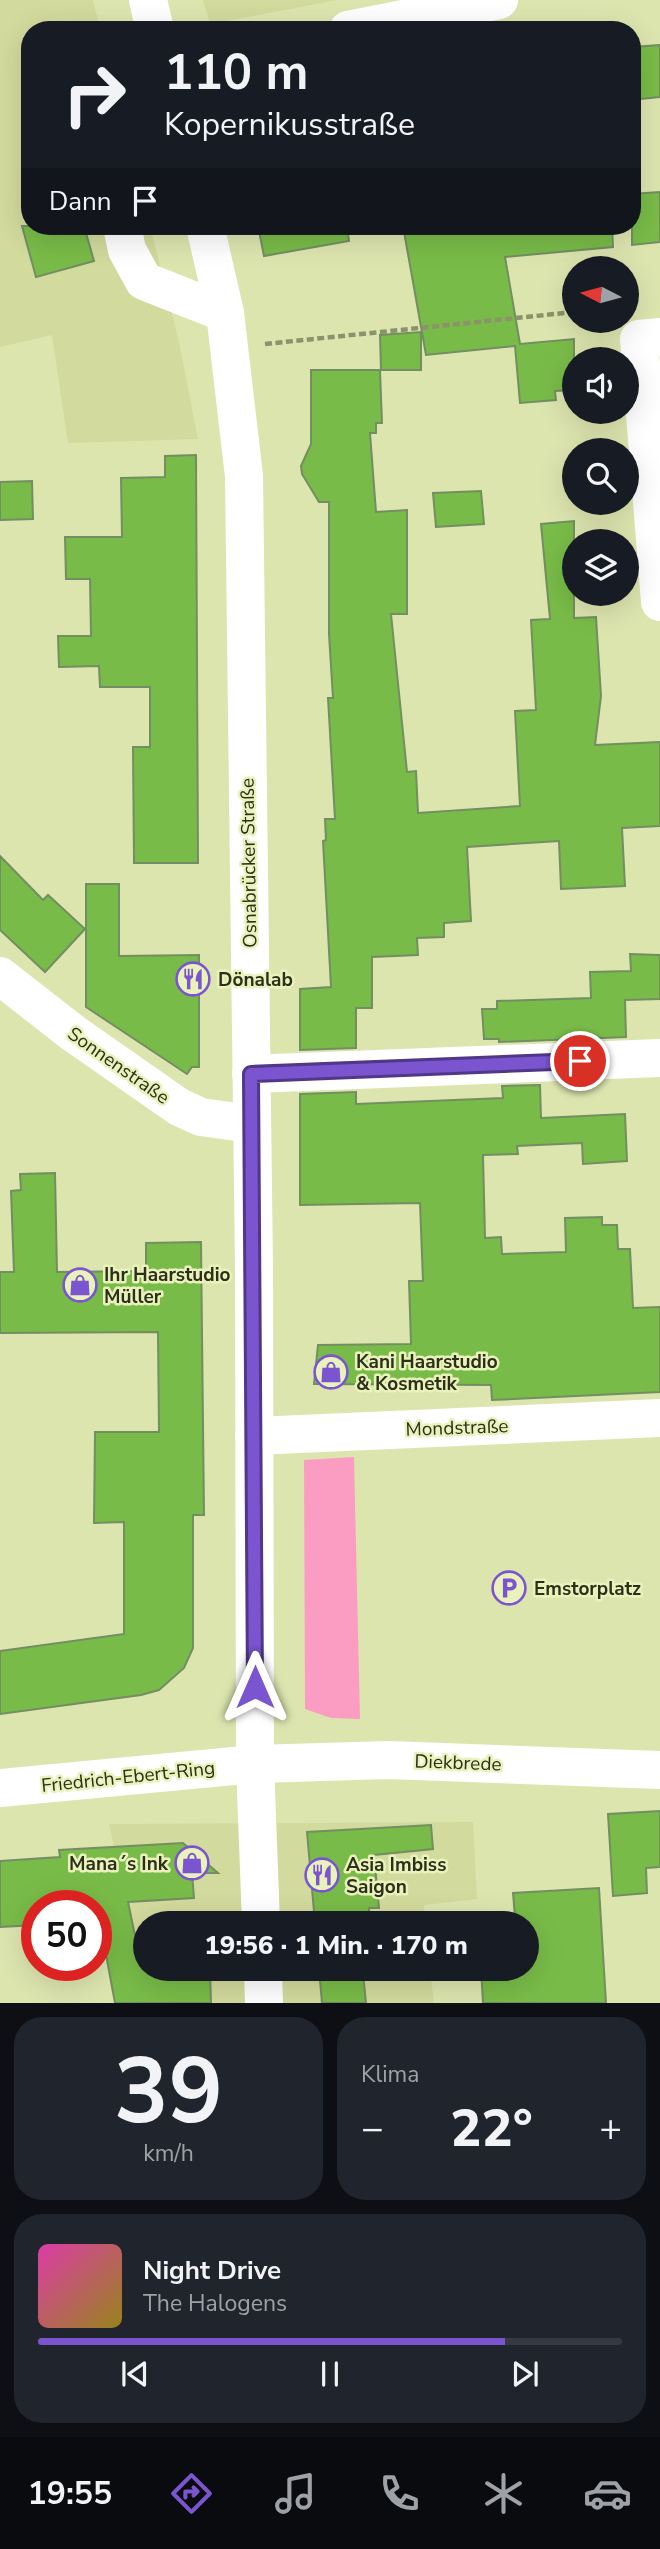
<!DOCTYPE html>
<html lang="de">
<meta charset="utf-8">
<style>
body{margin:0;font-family:"Nunito Sans",sans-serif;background:#20242c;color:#f1f3f6;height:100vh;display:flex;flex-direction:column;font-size:26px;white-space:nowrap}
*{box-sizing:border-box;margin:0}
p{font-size:23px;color:#9ea1a6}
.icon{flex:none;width:38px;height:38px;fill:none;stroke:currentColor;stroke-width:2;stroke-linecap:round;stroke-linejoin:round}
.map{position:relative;height:2003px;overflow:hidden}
.details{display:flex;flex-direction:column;gap:14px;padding:14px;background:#0d0f14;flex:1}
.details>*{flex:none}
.guide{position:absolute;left:21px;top:21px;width:620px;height:214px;border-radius:28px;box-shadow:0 7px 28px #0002;background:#171b24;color:#f1f3f6;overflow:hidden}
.needle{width:46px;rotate:276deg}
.buttons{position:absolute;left:562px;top:256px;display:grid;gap:14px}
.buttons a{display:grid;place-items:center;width:77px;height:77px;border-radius:50%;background:#171b24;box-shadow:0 7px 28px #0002;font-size:35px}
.speed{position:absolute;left:21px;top:1890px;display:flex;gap:14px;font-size:35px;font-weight:700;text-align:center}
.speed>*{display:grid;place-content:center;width:91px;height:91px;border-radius:50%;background:#171b24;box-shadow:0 7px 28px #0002;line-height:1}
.speed .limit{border:10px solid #d22;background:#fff;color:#111}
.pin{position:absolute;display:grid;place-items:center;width:60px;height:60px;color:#fff;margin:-30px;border:4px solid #fff;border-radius:50%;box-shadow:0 2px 7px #0007}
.me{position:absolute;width:77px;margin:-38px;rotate:0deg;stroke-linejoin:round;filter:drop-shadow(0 0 5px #0008)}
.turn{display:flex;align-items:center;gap:24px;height:147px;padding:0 28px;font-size:32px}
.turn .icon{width:91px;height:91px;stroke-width:2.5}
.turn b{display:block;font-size:49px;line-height:60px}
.then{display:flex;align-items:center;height:66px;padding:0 28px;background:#0003;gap:14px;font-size:26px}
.big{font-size:52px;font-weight:800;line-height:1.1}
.details .tile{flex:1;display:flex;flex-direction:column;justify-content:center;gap:10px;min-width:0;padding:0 24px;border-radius:28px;background:#20242c}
.details .dial{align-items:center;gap:0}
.dial b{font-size:91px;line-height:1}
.song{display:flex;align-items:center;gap:21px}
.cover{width:84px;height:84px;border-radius:10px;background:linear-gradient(135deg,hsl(320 70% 55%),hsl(50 70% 35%))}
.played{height:7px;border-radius:4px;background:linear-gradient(90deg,#7b55cf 80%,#363941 80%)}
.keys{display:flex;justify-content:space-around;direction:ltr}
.heat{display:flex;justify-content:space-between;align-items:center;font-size:38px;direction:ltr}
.details .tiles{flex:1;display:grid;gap:14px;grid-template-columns:1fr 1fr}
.tile:last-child{grid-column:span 2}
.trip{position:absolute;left:133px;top:1911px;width:406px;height:70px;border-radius:35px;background:#171b24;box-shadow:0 7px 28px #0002;font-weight:800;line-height:70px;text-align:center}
.tabs{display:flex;height:112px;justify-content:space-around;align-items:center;background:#090b0e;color:#9ea1a6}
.tabs .icon{width:49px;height:49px}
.tabs .on{color:#7b55cf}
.tabs b{font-size:32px;color:#f1f3f6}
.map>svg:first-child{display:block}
.built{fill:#d2da9d}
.green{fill:#fb9dc3}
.building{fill:#79bb48;stroke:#738e62;stroke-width:2}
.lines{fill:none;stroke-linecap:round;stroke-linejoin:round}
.path{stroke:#8c926b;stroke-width:4.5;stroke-dasharray:7 3.5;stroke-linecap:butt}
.minor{stroke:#fff;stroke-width:38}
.major{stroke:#fff;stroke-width:38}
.route-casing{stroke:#503787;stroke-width:18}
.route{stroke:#7b55cf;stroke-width:12}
.labels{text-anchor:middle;stroke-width:5;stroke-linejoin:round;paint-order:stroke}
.street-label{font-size:19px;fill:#2c2f1a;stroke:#eaf2bc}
.poi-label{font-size:19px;font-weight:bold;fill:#2c2f1a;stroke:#eaf2bc;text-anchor:start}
</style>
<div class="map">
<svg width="660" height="2003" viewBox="0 0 660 2003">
<rect width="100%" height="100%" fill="#dde5af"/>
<g class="built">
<polygon points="0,0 93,0 100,30 30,30 30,226 150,226 179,342 198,439 68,443 52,335 0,347"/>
<polygon points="203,0 338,0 210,24"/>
<polygon points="473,1822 477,1899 424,1905 425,1923 145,1923 145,1969 430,1969 434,2003 149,2003 109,1824"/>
</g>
<polygon class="green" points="354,1457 360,1719 331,1718 305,1709 304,1460"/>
<g class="building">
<polygon points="660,45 660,97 632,100 632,47"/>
<polygon points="660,192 660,242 632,245 632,194"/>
<polygon points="22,226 84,226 94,261 36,277"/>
<polygon points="258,226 347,226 349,241 264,256"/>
<polygon points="403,226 612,226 613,247 505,257 520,344 574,339 574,390 555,391 556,400 520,403 515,346 426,355"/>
<polygon points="421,332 421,370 381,370 380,335"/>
<polygon points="311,370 380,370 382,423 376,423 376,433 370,433 376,512 407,510 407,614 391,614 407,772 416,771 418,813 520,806 515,711 536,710 531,620 550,619 541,524 574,521 574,618 596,617 601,696 595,745 660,742 660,826 622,828 625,886 561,889 559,841 467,847 471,921 444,923 444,937 417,938 418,955 372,957 372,1008 356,1008 356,1048 300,1050 300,989 331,987 323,841 326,840 325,819 335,819 328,698 333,698 329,634 329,502 319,502 302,474 301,466 311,444"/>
<polygon points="196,455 198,863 134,863 133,747 150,747 150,687 100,687 99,666 59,667 58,636 91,636 90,579 66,579 65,537 122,537 121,478 165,477 165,456"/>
<polygon points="32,481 33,519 0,520 0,482"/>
<polygon points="481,491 484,524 436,527 433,493"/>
<polygon points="0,856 43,900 48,895 85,929 45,972 0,930"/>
<polygon points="86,884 119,884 119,956 199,955 199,1067 192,1067 187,1074 86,1007"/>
<polygon points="630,954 660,955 660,999 625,1000 626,1037 499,1042 499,1039 484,1039 482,1009 497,1009 497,1001 591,998 590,972 631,971"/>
<polygon points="540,1085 541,1118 625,1114 627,1161 583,1164 582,1143 517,1146 518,1154 483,1155 485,1238 501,1237 502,1254 566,1252 565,1218 602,1217 602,1225 617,1225 618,1249 630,1249 633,1308 660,1307 660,1392 492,1400 491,1385 314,1384 318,1345 411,1344 409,1281 423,1281 420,1203 300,1205 300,1094 356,1092 356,1104 503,1098 502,1086"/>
<polygon points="55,1173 57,1272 146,1271 146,1243 201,1242 204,1515 193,1515 193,1648 184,1668 159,1690 141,1695 0,1714 0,1651 124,1634 124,1522 94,1523 95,1432 159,1432 158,1332 0,1333 0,1272 14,1272 11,1191 21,1190 20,1174"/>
<polygon points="660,1811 660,1867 646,1868 647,1893 613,1896 608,1814"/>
<polygon points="431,1825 433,1849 374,1855 379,1908 369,1908 370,1923 315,1923 307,1832"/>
<polygon points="183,1843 218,1873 192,1873 194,1898 128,1902 142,1969 210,1969 211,2003 115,2003 97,1906 37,1906 37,1925 0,1927 0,1861 60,1857 59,1850"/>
<polygon points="599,1888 606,2003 483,2003 481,1969 527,1969 527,1923 478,1923 478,1920 515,1917 513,1893"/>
<polygon points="319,1969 375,1969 376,1972 363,1973 366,2003 322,2003"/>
</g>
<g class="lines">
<polyline class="path" points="265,344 574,312"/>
<g class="minor">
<polyline points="348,30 499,0"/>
<polyline points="122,226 127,250 144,281 225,313"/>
<polyline points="660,337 639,339 660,602"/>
<polyline points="0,976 73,1033 179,1107 201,1117 251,1124"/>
<polyline points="251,1074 660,1058"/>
<polyline points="254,1436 660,1418"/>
<polyline points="0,1788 255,1764 389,1760 660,1770"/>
</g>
<g class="major">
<polyline points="148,0 155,30"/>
<polyline points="205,226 225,313 244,476 254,1268 255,1764 261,1923"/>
<polyline points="263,1969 264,2003"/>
</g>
</g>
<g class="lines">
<defs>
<polyline id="route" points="255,1687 251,1074 580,1061"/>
</defs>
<use href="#route" class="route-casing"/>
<use href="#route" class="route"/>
</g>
<defs>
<symbol id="restaurant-ring" viewBox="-11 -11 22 22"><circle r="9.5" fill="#eaf2bc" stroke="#7b55cf" stroke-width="1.5"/><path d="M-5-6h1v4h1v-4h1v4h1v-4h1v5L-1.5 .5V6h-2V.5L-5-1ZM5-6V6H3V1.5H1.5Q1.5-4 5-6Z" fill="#7b55cf"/></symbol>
<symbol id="shop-ring" viewBox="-11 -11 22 22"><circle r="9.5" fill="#eaf2bc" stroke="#7b55cf" stroke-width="1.5"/><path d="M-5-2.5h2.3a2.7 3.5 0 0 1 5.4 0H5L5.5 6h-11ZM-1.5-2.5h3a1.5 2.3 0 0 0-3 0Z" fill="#7b55cf"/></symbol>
<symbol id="parking-ring" viewBox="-11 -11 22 22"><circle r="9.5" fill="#eaf2bc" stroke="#7b55cf" stroke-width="1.5"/><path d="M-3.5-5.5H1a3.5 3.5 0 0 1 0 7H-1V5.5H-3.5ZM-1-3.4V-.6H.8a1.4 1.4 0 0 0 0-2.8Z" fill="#7b55cf"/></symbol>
</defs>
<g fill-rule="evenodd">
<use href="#restaurant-ring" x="174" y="960" width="38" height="38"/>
<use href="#shop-ring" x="61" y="1266" width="38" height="38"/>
<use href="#shop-ring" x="312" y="1353" width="38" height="38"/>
<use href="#parking-ring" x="490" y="1569" width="38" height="38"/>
<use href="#shop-ring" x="173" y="1844" width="38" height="38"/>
<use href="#restaurant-ring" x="303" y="1856" width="38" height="38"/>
</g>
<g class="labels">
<g class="street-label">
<text transform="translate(248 863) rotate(-91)" y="7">Osnabrücker Straße</text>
<text transform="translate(119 1065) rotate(35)" y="7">Sonnenstraße</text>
<text transform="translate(457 1427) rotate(-2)" y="7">Mondstraße</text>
<text transform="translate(458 1762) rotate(2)" y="7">Diekbrede</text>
<text transform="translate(128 1776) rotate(-6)" y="7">Friedrich-Ebert-Ring</text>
</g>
<g class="poi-label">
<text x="218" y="986">Dönalab</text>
<text x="104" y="1281">Ihr Haarstudio<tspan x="104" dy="22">Müller</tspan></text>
<text x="356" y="1368">Kani Haarstudio<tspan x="356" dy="22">&amp; Kosmetik</tspan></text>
<text x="534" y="1595">Emstorplatz</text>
<text x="168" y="1870" text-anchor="end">Mana´s Ink</text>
<text x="346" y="1871">Asia Imbiss<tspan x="346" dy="22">Saigon</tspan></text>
</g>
</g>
</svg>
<div class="buttons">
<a><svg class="needle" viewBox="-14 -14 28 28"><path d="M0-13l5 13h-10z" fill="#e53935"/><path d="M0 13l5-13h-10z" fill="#9ea1a6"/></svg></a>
<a><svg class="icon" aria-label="sound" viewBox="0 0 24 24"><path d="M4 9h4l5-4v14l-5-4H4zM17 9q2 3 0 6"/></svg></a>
<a><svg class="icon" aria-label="search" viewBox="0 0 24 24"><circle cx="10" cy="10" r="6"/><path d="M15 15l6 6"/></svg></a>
<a><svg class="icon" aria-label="layers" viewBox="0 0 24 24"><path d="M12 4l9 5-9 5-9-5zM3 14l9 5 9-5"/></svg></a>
</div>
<div class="speed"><div class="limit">50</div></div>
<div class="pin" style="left:580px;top:1061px;background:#d93025"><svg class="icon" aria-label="arrive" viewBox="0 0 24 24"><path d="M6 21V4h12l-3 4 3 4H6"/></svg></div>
<svg class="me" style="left:255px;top:1687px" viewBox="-20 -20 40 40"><path d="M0-17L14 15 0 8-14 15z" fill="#7b55cf" stroke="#fff" stroke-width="4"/></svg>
<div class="trip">19:56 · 1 Min. · 170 m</div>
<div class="guide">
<div class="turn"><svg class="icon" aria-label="right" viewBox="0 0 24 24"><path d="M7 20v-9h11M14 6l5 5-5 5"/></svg><div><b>110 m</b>Kopernikusstraße</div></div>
<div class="then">Dann<svg class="icon" aria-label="arrive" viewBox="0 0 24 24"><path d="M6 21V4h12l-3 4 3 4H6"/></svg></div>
</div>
</div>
<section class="details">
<div class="tiles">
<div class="tile dial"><b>39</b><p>km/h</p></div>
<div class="tile"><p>Klima</p>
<div class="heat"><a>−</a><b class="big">22°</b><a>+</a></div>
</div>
<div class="tile">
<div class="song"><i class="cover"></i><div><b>Night Drive</b><p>The Halogens</p></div></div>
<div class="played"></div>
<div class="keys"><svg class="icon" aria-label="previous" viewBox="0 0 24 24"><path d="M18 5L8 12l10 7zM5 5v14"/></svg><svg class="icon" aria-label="pause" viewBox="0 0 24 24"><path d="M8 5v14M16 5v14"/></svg><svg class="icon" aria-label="next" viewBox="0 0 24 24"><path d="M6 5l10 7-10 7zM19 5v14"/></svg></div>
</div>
</div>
</section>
<nav class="tabs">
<b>19:55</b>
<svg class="icon on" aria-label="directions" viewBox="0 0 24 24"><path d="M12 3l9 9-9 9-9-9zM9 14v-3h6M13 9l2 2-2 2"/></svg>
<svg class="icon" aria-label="music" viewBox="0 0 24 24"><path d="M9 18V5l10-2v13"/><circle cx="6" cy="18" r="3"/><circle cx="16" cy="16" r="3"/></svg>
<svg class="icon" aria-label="phone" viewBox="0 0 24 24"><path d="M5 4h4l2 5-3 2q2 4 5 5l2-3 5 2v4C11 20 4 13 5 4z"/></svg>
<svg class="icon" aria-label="climate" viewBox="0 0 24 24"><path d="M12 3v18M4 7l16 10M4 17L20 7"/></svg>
<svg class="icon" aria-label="car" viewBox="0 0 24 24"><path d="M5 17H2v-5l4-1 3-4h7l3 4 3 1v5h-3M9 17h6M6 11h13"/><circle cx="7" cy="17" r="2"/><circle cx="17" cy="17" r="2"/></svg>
</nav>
